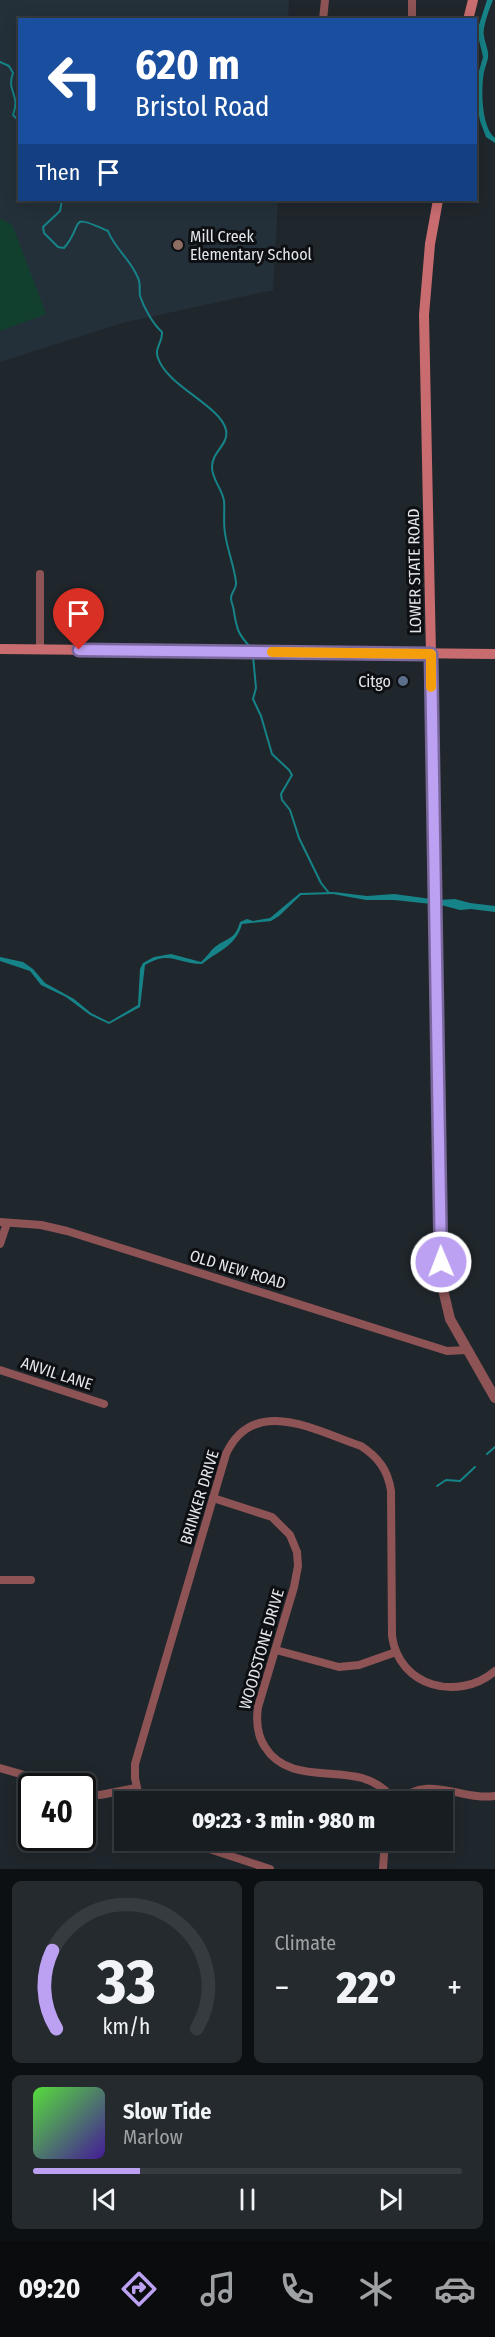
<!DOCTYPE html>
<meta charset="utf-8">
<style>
body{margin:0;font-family:"Fira Sans Condensed",sans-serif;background:#252a2e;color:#f1f3f6;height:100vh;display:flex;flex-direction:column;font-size:22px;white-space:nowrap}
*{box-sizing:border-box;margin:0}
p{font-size:20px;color:#9fa2a5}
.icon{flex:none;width:33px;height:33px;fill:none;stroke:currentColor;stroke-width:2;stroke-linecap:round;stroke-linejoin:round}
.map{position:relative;height:1869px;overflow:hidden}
.drawer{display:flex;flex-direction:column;gap:12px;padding:12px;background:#0d1012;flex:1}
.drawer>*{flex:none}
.banner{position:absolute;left:18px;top:18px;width:459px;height:183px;border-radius:0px;box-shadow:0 3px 15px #0003,0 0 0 2px #363b3f;background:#1a4fa0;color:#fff;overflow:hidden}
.speed{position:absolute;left:18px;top:1773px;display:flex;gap:12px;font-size:30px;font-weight:700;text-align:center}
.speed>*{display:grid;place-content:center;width:78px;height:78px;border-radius:50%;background:#181d21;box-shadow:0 3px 15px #0003,0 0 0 2px #363b3f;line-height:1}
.speed .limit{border:3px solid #111;border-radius:9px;background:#fff;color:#111}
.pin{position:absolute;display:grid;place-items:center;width:51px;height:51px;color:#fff;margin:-62px -26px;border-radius:50% 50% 50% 0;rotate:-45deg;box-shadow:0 0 6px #0007}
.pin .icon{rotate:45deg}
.me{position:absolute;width:66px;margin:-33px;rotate:359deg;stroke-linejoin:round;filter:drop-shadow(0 0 4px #0008)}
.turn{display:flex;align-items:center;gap:21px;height:126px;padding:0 18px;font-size:27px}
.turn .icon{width:78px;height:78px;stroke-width:2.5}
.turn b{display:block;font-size:42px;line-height:51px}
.then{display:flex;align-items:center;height:57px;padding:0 18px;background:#0003;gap:12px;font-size:22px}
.big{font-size:45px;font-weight:800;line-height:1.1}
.drawer .widget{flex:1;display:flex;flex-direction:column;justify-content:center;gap:9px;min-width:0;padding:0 21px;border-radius:9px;background:#252a2e}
.drawer .dial{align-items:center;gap:0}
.dial svg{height:156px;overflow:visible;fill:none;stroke:#363b3f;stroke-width:7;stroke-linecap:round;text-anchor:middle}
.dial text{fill:#f1f3f6;stroke:none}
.song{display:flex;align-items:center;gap:18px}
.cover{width:72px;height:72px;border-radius:9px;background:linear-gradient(135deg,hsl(110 70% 55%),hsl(260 70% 35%))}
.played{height:6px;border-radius:3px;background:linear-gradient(90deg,#bca0f2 25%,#363b3f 25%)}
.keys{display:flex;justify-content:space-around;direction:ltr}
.heat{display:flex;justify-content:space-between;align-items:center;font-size:33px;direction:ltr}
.drawer .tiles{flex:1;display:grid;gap:12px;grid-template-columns:1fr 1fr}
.widget:last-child{grid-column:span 2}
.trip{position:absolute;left:114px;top:1791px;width:339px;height:60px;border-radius:0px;background:#181d21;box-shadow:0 3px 15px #0003,0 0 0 2px #363b3f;font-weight:800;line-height:60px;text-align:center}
.menu{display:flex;height:96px;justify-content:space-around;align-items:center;background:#0a0c0d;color:#9fa2a5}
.menu .icon{width:42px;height:42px}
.menu .active{color:#bca0f2}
.menu b{font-size:27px;color:#f1f3f6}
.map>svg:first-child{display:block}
.built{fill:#243039}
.green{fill:#11412e}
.water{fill:#158388}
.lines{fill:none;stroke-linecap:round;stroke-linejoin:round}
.stream{stroke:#158388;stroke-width:2}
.minor{stroke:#8e5455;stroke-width:8}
.tertiary{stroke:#8e5455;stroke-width:10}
.secondary{stroke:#c86c6f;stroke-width:10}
.route-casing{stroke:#7a689d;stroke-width:15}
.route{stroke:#bca0f2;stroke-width:10}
.slow{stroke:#f59e0b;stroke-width:10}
.education-dot{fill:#8d6e63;stroke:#0d0f12;stroke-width:2}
.service-dot{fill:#5c6f8a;stroke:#0d0f12;stroke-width:2}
.labels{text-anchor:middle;stroke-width:6;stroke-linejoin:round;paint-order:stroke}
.poi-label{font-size:16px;fill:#e3e7eb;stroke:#0d0f12;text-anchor:start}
.street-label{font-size:16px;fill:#e3e7eb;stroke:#0d0f12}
</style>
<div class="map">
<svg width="495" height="1869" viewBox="0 0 495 1869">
<rect width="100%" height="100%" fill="#20272c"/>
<polygon class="built" points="0,0 289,0 288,19 20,20 20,200 278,200 273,290 122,323 0,362"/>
<polygon class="green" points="0,219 11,224 15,232 46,314 0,331"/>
<g class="water">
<path d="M487,0H493C490,7 482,28 484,36C485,44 489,50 488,58C487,63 485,67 484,72C481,88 481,127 495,138V143L486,137L480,121L477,103L479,71L483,57L478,36L479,25Z"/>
<path d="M334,892L367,896L394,894L439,900L455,899L470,903L495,906V912L471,909L460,910L441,905L394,900H366L333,894L301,895L279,916L271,921L242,924C236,946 218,951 202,964C177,964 171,950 145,965L140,1007L109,1024L90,1015L66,997L41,985L30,971L0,961V957L23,962L33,969L45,983L74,999L91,1013L109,1022L138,1005L140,969L143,963L154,957L171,954L201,962C207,957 210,951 215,947C228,937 235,940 240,922L247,919L253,921L270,918L300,893Z"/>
</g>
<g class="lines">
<g class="stream">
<path d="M0,62L9,66L13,73C6,92 21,94 13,115L20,122"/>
<path d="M62,200L60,211L43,227L44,233L58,247L64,248C85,224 66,212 108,231C115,249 131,260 138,278C141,284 139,290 140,296C144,308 153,324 162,332C163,342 154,348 158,358C167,386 221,406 226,430C229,445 212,451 212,467C212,480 222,488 224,501C225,511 223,522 225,533C227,549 234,565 236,582C237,589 231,592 231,598C231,603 234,607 234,612C237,630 238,634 251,648"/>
<polyline points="253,656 256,688 253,699 261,716 272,754 289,770 292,775 281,794 282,800 290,810 299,838 321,883 329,893"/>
<polyline points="487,1454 495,1447"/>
<polyline points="437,1486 446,1480 460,1481 475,1467"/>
</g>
<g class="minor">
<polyline points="323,20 325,0"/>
<polyline points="412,20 412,0"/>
<polyline points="40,650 40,574"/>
<polyline points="0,1222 41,1225 67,1231 447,1351 466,1350"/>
<polyline points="0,1244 7,1223"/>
<polyline points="0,1370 104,1404"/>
<path d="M213,1498L272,1517L290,1535L297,1552L298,1566L294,1587L258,1707C256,1721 257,1735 265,1747C286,1781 330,1769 362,1778C376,1782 387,1790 396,1802"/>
<polyline points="0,1580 31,1580"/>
<polyline points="276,1650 339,1667 359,1665 396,1652"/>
<polyline points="0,1768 62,1786"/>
<polyline points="82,1793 100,1795 136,1788"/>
<path d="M140,1802L135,1778V1764L226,1454C254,1394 316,1431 361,1446C378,1457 388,1470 391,1491L392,1636C399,1687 458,1702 495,1671"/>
<path d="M399,1802C426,1773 462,1801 495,1796"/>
<polyline points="182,1840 270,1869"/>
<polyline points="383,1869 385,1840"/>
</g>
<polyline class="tertiary" points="431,654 441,1281 450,1319 495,1398"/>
<g class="secondary">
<polyline points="468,20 473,0"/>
<polyline points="0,649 495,654"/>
<polyline points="431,654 424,315 430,244 438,200"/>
</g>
</g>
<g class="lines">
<defs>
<polyline id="route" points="79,650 431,654 441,1262"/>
</defs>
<use href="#route" class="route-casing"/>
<use href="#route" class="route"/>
<polyline class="slow" points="272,652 431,654 431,687"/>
</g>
<circle class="education-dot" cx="178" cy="245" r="6"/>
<circle class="service-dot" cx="403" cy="681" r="6"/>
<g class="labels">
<g class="poi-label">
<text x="190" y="242">Mill Creek<tspan x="190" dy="18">Elementary School</tspan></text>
<text x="391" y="687" text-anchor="end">Citgo</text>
</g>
<g class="street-label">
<text transform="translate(414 571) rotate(-91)" y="6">LOWER STATE ROAD</text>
<text transform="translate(238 1269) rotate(17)" y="6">OLD NEW ROAD</text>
<text transform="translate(57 1373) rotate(18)" y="6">ANVIL LANE</text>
<text transform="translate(199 1497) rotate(-73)" y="6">BRINKER DRIVE</text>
<text transform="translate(261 1649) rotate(-74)" y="6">WOODSTONE DRIVE</text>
</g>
</g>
</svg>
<div class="speed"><div class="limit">40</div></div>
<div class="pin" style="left:79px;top:650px;background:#d93025"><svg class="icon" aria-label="arrive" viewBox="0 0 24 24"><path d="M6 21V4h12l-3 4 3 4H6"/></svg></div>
<svg class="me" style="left:441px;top:1262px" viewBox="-20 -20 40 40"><circle r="17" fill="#bca0f2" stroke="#fff" stroke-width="3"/><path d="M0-11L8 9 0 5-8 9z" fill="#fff"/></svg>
<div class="trip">09:23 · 3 min · 980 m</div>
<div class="banner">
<div class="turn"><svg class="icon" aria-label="left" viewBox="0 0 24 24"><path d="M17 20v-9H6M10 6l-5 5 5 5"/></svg><div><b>620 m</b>Bristol Road</div></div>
<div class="then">Then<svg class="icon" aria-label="arrive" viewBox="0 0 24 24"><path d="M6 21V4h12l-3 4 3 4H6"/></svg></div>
</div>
</div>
<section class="drawer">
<div class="tiles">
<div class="widget dial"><svg viewBox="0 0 100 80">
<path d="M14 69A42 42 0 1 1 86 69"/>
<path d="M14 69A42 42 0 0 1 12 29" stroke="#bca0f2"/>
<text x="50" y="56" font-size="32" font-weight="700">33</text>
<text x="50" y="72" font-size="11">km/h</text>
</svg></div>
<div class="widget"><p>Climate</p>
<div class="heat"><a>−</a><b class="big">22°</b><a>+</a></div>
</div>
<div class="widget">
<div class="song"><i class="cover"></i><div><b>Slow Tide</b><p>Marlow</p></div></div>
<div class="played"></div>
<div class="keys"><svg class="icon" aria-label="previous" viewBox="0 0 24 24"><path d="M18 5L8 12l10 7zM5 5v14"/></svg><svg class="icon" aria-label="pause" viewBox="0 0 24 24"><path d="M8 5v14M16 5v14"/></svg><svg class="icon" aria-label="next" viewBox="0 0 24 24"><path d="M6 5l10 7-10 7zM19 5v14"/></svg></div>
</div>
</div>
</section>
<nav class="menu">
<b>09:20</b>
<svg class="icon active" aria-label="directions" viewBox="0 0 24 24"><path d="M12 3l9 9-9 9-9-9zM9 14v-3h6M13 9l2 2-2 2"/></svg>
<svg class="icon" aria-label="music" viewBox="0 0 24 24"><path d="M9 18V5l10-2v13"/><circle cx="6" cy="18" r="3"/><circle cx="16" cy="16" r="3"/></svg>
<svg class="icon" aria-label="phone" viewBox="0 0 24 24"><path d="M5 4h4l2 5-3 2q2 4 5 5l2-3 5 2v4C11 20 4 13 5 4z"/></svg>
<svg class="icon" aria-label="climate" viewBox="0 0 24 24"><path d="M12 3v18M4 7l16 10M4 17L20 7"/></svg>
<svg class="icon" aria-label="car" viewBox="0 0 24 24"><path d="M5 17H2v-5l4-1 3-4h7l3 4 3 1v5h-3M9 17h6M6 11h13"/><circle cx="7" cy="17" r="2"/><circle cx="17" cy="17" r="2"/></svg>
</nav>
